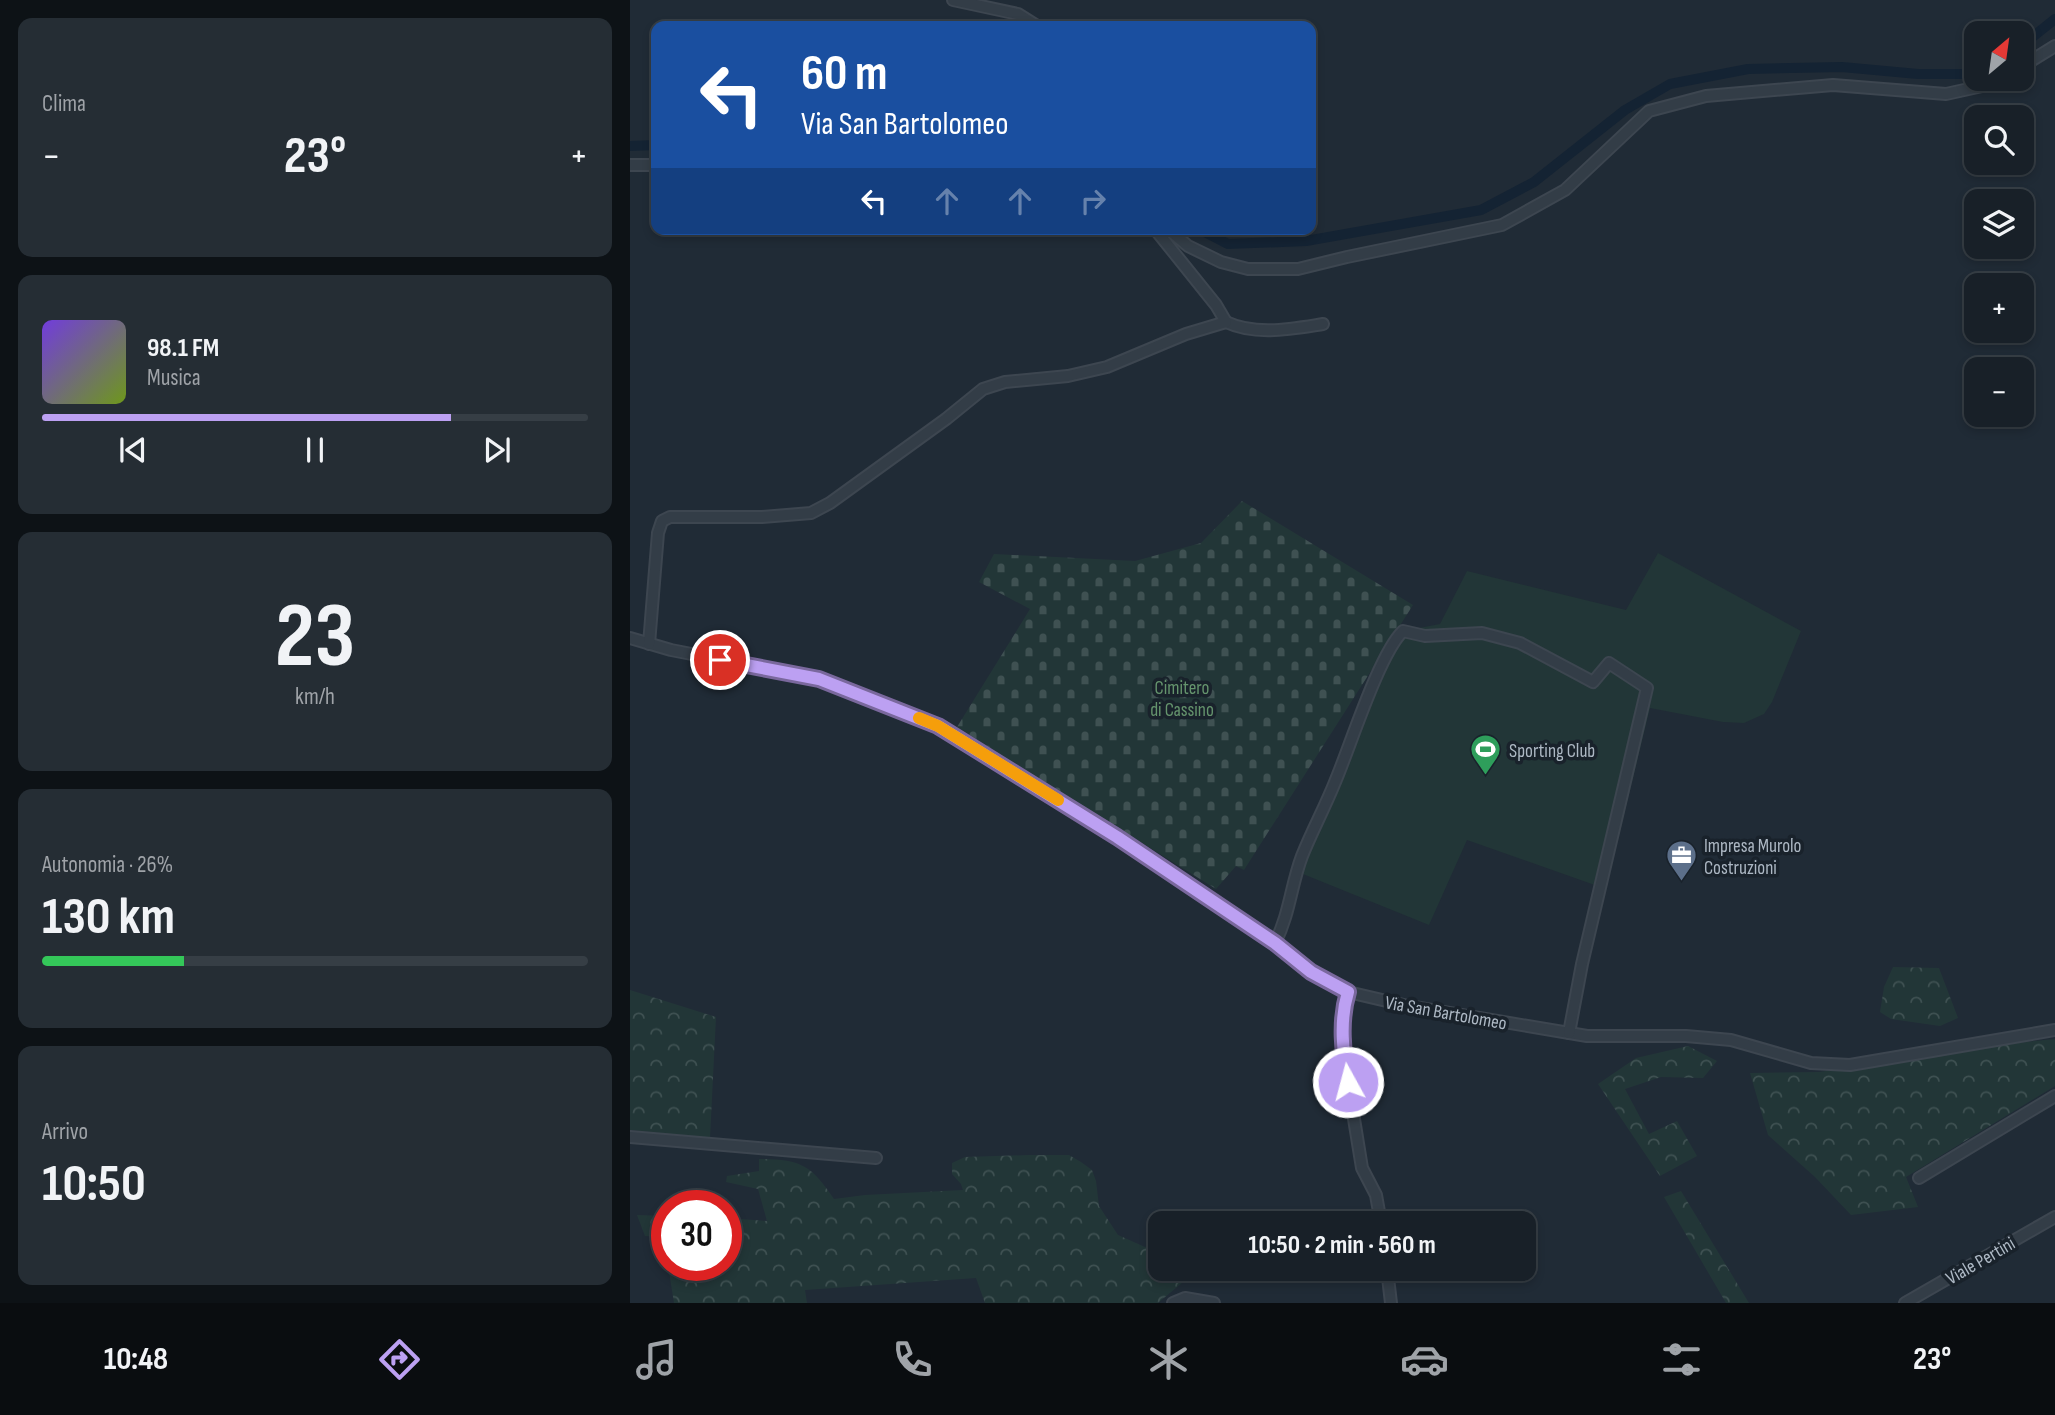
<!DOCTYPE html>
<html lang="it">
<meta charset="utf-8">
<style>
body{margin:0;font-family:"Sofia Sans Condensed",sans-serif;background:#252d34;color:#f1f3f6;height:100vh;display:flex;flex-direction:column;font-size:26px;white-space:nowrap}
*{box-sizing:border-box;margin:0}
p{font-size:23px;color:#9fa3a8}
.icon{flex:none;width:38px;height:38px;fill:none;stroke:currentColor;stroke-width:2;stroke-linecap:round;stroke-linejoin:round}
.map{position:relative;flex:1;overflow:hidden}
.panel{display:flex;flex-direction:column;gap:18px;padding:18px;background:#0d1216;width:630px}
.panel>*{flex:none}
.hud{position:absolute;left:21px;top:21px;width:665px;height:214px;border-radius:14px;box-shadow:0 4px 10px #0003,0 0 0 2px #363e45;background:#1a4fa0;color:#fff;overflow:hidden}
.needle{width:46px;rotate:29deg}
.tools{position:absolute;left:1334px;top:21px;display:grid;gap:14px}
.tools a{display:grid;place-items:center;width:70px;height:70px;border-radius:14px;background:#182028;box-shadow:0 4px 10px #0003,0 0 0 2px #363e45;font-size:35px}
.speed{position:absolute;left:21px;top:1190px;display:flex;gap:14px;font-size:35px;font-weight:700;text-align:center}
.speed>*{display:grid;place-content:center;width:91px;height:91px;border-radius:50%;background:#182028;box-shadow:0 4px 10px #0003,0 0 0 2px #363e45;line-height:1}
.speed .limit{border:10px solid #d22;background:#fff;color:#111}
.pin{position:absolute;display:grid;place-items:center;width:60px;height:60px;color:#fff;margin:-30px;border:4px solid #fff;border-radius:50%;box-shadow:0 2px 7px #0007}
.me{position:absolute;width:77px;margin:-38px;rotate:353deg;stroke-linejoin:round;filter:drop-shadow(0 0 5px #0008)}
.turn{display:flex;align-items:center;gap:24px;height:147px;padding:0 35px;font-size:32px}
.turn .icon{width:91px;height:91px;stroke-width:2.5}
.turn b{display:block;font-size:49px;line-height:60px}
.lanes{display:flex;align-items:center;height:66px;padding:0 35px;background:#0003;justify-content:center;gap:35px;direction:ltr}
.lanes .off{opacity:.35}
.big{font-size:52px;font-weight:700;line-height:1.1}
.panel .tile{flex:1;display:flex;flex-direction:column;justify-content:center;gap:10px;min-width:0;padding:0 24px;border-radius:14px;background:#252d34}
.panel .dial{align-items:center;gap:0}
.dial b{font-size:91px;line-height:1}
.song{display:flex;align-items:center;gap:21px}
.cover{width:84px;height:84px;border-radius:10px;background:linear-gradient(135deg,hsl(260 70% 55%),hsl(80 70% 35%))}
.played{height:7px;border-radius:4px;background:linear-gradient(90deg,#bca0f2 75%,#363e45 75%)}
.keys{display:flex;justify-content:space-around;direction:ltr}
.heat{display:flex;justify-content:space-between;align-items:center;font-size:38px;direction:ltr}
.charge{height:10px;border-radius:5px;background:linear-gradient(90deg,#34c759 26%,#363e45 0)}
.trip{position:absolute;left:518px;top:1211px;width:388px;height:70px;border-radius:14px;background:#182028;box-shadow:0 4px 10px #0003,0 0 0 2px #363e45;font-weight:700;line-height:70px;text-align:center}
.menu{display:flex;height:112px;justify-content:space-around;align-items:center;background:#0a0d10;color:#9fa3a8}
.menu .icon{width:49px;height:49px}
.menu .current{color:#bca0f2}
.menu b{font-size:32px;color:#f1f3f6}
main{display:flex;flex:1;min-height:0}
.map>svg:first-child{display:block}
.green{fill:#223637}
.forest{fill:url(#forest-crowns)}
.cemetery{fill:url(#cemetery-stones)}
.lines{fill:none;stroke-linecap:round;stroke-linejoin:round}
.canal{stroke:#142333;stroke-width:10}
.street-casing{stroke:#3d4650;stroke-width:14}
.street{stroke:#333d47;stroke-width:10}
.route-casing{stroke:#7a689d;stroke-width:18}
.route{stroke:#bca0f2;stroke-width:12}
.slow{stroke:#f59e0b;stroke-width:12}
.labels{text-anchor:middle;stroke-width:7;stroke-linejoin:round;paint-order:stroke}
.park-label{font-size:19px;fill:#65946d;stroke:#19222b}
.poi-label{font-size:19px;fill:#adb8c4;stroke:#19222b;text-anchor:start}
.street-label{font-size:19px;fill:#adb8c4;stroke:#19222b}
</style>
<main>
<section class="panel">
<div class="tile"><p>Clima</p>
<div class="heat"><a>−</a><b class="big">23°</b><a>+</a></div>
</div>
<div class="tile">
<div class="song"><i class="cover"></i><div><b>98.1 FM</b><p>Musica</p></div></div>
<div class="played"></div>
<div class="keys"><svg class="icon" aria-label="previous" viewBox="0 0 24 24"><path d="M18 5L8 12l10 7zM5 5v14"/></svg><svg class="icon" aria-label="pause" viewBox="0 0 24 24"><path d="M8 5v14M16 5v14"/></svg><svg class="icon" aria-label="next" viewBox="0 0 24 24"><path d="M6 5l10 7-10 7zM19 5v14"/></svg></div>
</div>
<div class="tile dial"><b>23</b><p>km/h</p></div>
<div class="tile"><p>Autonomia · 26%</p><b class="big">130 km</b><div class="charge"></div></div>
<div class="tile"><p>Arrivo</p><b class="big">10:50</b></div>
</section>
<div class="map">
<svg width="1425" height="1303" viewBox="0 0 1425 1303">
<defs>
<pattern id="forest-crowns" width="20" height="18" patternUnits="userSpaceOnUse" patternTransform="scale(1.75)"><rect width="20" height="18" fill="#223637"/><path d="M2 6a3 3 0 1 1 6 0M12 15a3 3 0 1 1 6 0" fill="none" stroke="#3f5152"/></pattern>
<pattern id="cemetery-stones" width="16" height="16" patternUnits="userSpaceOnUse" patternTransform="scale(1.75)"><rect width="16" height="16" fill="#223637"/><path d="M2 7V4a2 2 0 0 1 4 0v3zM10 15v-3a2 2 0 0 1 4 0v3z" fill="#3f5152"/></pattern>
</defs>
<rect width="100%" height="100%" fill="#202b36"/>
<polygon class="green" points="1028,553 1171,631 1142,702 1134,714 1114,723 1093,722 1020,708 976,889 837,840 799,925 668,872 773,631 810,624 837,571 996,610"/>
<g class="forest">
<polygon points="1263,967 1309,968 1328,1018 1310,1026 1261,1019 1250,1012 1254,987"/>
<polygon points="0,990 86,1017 80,1138 0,1130"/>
<polygon points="1425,1039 1425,1086 1276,1177 1288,1207 1221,1215 1185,1177 1138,1135 1120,1073 1189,1072 1376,1044"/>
<polygon points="1058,1046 1087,1061 1073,1078 1031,1077 995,1089 1019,1134 1047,1121 1067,1156 1030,1176 968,1084 1006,1058"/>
<path d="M399,1155H439L451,1162L462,1170L466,1181L469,1206L488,1235L515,1247L530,1242V1269H559L553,1282L528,1303H355L346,1278L175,1290L177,1303H44L38,1265H96V1254L109,1253L112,1239L96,1238V1218L137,1221L128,1189L96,1182L97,1176L129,1171V1159C171,1159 181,1165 204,1199L235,1195L333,1190L331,1184L322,1174V1163L335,1157Z"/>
<polygon points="1051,1191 1119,1303 1096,1303 1034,1197"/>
<polygon points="7,1215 37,1216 37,1237 15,1236"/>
</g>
<polygon class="cemetery" points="612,501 783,605 614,870 606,866 586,889 327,727 400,609 349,582 364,554 505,561 571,543"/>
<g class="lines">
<g class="canal">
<polyline points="1391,46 1425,19"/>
<polyline points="0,146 26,145"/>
<polyline points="569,229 598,244 676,241 851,210 904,182 995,110 1040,84 1118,69 1212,67 1288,74 1339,74 1346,71"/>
</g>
<defs>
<g id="street">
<polyline points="323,0 388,14 407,26"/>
<polyline points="1391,67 1425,46"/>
<polyline points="0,165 26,165"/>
<polyline points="538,229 558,246 591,262 618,269 668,269 717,257 872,225 935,190 1019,111 1076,96 1203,85 1316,94 1366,83 1373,79"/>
<path d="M596,322C626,336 661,329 693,324"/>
<polyline points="0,638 41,650 189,679 308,726 487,837 645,943 681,972 718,992 778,1006 957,1036 1056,1036 1101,1040 1181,1063 1220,1065 1425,1030"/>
<polyline points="19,644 28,533 32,521 40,517 132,517 181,513 200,503 316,419 353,389 375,382 438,376 477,367 556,334 596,322 586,305 525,229"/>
<path d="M645,943C660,913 661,885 672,856C682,831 695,807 705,782C720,747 749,654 773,631L795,636L852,633L890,643L963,682L979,663L1017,688L952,964L939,1033"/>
<polyline points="718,992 712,1021 713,1052 718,1082 732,1168 746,1195 751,1223"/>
<polyline points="0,1137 246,1158"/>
<polyline points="1289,1178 1425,1096"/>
<polyline points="757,1269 761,1303"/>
<polyline points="543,1303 555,1298 584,1303"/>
<polyline points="1275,1303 1425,1217"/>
</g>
</defs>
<use href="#street" class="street-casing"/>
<use href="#street" class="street"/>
</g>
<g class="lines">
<defs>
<path id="route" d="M90,660L189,679L308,726L487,837L645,943L681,972L718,992C709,1022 713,1052 718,1082"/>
</defs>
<use href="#route" class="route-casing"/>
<use href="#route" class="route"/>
<polyline class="slow" points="289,718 308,726 428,800"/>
</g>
<defs>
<symbol id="stadium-pin" viewBox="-11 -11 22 30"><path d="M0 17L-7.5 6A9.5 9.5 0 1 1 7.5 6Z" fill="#2e9e5b" stroke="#19222b"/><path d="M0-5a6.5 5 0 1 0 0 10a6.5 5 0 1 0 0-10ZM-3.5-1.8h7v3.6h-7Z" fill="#fff"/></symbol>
<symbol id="office-pin" viewBox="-11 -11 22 30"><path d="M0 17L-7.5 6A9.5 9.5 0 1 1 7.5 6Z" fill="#5c6f8a" stroke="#19222b"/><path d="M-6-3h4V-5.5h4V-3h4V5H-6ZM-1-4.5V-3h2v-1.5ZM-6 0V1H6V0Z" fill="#fff"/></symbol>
</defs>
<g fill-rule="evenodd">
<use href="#stadium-pin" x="838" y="732" width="35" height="47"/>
<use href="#office-pin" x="1034" y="838" width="35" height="47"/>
</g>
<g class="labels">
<g class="park-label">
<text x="552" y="694">Cimitero<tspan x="552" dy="22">di Cassino</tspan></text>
</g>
<g class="poi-label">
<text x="879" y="757">Sporting Club</text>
<text x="1074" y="852">Impresa Murolo<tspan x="1074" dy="22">Costruzioni</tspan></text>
</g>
<g class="street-label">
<text transform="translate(816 1012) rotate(10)" y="7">Via San Bartolomeo</text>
<text transform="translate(1350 1260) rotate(-30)" y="7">Viale Pertini</text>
</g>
</g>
</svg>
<div class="tools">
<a><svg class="needle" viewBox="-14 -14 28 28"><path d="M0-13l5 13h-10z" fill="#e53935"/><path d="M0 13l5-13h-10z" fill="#9fa3a8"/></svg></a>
<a><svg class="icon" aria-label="search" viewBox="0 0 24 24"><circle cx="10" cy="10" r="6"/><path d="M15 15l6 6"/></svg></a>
<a><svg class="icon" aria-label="layers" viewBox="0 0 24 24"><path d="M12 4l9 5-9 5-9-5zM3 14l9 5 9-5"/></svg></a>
<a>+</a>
<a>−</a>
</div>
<div class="speed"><div class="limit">30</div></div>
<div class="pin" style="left:90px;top:660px;background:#d93025"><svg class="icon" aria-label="arrive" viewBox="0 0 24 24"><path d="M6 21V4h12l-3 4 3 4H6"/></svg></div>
<svg class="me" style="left:718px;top:1082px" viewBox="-20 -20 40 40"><circle r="17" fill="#bca0f2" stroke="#fff" stroke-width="3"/><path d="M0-11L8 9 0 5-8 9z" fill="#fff"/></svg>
<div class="trip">10:50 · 2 min · 560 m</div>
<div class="hud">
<div class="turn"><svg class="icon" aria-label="left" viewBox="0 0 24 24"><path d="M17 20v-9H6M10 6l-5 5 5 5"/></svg><div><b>60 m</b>Via San Bartolomeo</div></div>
<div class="lanes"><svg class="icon" aria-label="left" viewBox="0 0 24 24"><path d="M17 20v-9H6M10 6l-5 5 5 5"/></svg><svg class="icon off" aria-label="ahead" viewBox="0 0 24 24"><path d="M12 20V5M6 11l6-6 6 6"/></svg><svg class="icon off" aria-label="ahead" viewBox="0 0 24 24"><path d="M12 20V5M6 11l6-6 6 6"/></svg><svg class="icon off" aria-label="right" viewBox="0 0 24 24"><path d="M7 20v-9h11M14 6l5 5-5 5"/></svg></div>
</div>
</div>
</main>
<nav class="menu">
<b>10:48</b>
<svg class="icon current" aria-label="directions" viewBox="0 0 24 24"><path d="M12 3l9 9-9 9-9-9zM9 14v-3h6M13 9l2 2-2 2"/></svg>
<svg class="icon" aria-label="music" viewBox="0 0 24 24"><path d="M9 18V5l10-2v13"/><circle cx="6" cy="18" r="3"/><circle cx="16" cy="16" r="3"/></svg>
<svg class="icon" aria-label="phone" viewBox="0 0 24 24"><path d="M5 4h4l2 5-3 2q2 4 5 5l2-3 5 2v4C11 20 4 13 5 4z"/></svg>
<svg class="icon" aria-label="climate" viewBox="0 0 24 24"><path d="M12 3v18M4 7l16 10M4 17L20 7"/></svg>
<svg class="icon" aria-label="car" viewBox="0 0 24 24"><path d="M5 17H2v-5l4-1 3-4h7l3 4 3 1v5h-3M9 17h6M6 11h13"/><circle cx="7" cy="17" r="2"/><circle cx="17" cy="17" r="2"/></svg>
<svg class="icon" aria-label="filters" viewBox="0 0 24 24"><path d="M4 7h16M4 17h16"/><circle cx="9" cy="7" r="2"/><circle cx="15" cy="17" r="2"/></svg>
<b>23°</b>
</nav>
